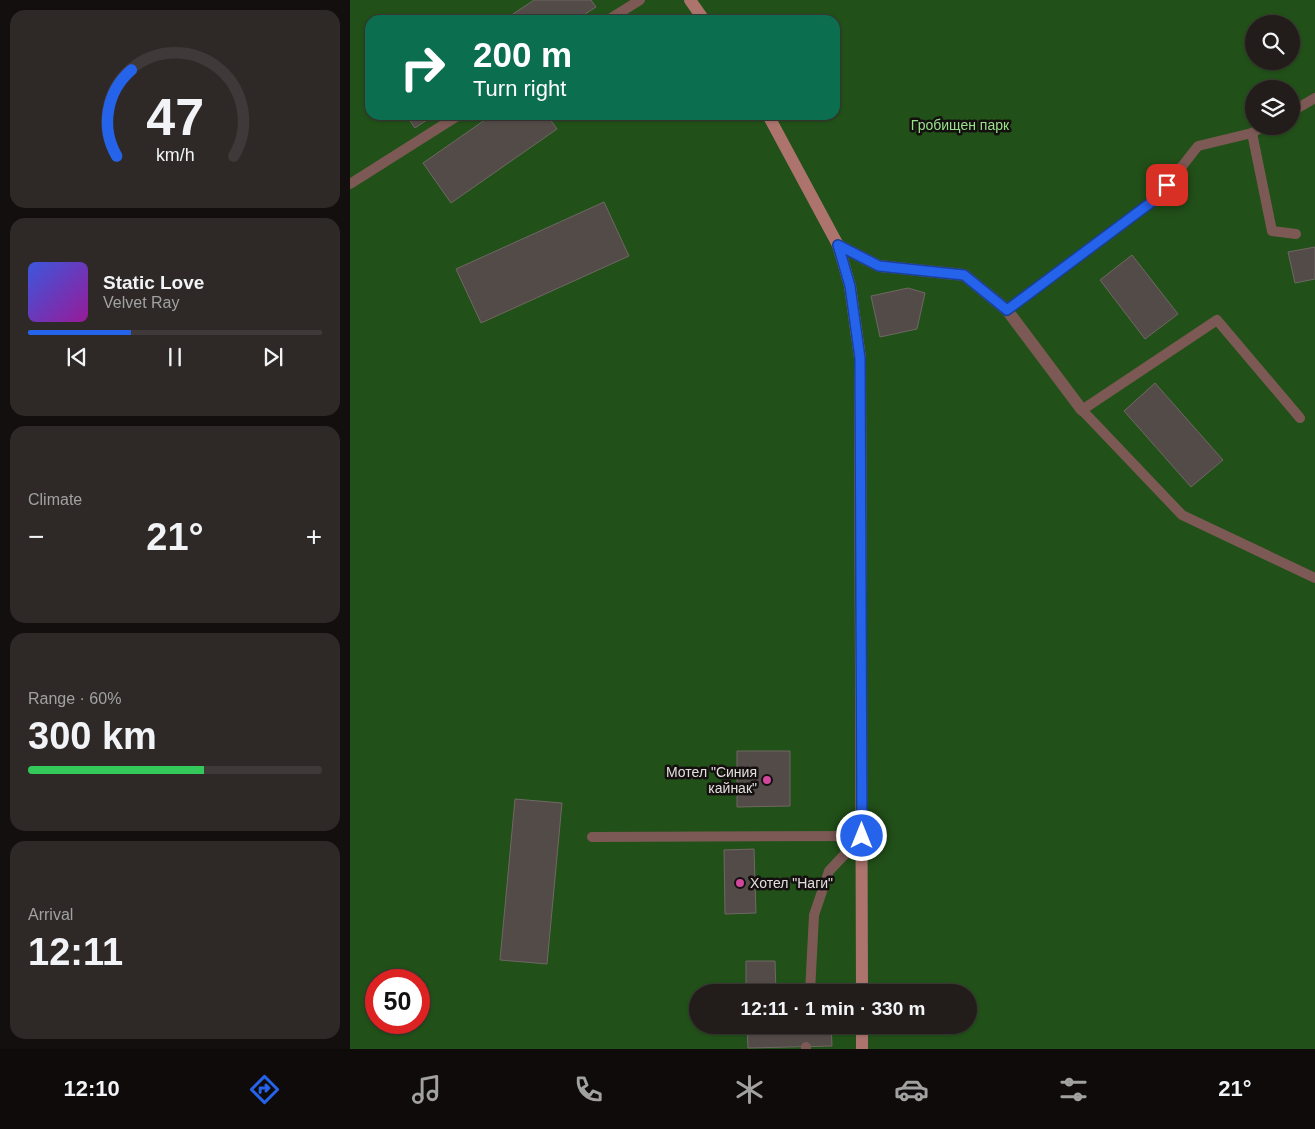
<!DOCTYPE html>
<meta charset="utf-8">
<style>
body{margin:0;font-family:Helvetica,sans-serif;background:#2e2927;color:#f1f3f6;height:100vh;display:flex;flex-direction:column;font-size:19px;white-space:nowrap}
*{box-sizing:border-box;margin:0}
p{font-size:16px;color:#a2a1a2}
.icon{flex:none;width:28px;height:28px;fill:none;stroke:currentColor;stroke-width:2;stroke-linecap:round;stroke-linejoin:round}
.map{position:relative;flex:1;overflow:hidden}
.sheet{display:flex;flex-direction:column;gap:10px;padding:10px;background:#130f0e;width:350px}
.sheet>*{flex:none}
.hud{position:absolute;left:15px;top:15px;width:475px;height:105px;border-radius:15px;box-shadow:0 1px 4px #0004,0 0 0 1px #3f3a39;background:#0b6e4f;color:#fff;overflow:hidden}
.fabs{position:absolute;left:895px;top:15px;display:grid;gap:10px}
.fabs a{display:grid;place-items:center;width:55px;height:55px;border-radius:50%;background:#221c1a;box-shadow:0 1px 4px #0004,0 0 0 1px #3f3a39;font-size:25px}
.speed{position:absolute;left:15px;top:969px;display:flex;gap:10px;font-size:25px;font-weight:700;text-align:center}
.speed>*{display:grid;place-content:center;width:65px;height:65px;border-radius:50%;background:#221c1a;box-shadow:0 1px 4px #0004,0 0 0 1px #3f3a39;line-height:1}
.speed .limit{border:8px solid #d22;background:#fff;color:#111}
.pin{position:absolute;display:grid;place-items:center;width:42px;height:42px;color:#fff;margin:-21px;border-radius:10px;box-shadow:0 2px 8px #0006}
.me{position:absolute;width:55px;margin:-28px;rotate:0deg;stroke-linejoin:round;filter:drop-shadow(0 0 4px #0008)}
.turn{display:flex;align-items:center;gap:18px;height:105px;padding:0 25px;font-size:22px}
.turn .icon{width:65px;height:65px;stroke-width:2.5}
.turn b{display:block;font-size:35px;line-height:42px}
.big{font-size:38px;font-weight:700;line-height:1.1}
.sheet .widget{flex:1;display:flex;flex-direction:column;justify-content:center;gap:8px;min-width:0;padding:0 18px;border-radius:15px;background:#2e2927}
.sheet .dial{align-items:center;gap:0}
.dial svg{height:130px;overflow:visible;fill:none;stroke:#3f3a39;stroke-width:7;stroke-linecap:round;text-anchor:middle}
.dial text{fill:#f1f3f6;stroke:none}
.song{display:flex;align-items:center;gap:15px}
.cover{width:60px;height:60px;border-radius:8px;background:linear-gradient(135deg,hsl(230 70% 55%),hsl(300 70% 35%))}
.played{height:5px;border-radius:2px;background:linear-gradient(90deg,#2563eb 35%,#3f3a39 35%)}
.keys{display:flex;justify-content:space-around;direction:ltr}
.heat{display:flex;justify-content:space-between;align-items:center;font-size:28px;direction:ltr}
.charge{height:8px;border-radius:4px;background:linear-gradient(90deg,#34c759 60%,#3f3a39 0)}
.trip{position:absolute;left:339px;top:984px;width:288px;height:50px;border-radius:25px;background:#221c1a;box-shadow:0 1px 4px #0004,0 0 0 1px #3f3a39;font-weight:700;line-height:50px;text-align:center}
.tabs{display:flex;height:80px;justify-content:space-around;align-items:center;background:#0e0b0a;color:#a2a1a2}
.tabs .icon{width:35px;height:35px}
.tabs .selected{color:#2563eb}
.tabs b{font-size:22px;color:#f1f3f6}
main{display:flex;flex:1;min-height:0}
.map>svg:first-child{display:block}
.green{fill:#225019;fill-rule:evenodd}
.building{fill:#534b48;stroke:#6f6763}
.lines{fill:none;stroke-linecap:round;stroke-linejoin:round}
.lane{stroke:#7d5955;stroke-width:10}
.street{stroke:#7d5955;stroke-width:12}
.secondary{stroke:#ad746e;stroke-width:12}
.route-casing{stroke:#184099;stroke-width:12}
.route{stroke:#2563eb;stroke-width:9}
.hotel-dot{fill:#d1479c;stroke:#13100f;stroke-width:2}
.labels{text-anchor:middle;stroke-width:5;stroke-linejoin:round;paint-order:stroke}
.park-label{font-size:14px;fill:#98e18a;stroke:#13100f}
.poi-label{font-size:14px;fill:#e4dfdd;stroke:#13100f;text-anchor:end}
</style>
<main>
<section class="sheet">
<div class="widget dial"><svg viewBox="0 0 100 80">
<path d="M14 69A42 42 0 1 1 86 69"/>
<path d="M14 69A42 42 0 0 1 23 16" stroke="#2563eb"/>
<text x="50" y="56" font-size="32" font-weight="700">47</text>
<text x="50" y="72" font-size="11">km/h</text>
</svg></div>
<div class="widget">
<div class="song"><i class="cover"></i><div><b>Static Love</b><p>Velvet Ray</p></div></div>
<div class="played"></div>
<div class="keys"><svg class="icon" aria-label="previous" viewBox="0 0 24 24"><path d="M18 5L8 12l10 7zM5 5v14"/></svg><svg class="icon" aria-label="pause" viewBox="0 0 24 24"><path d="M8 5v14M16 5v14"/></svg><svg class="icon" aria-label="next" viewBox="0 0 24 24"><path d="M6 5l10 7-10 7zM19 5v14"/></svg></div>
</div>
<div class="widget"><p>Climate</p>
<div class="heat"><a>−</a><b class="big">21°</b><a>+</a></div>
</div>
<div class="widget"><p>Range · 60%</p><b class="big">300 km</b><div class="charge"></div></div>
<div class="widget"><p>Arrival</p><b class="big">12:11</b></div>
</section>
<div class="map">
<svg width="965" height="1049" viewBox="0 0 965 1049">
<rect width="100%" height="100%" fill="#2d2623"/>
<path class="green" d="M0,0H965V1049H0ZM20,20H485V115H20ZM904,24H941V61H904ZM904,89H941V126H904ZM26,980H69V1022H26ZM348,992H618V1025H348Z"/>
<g class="building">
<polygon points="184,0 241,0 246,7 226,20 154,20"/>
<polygon points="56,115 84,115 65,128"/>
<polygon points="142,115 197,115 207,129 101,203 73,163"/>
<polygon points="254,202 279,256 131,323 106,269"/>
<polygon points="965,247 965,279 945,283 938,252"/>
<polygon points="782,255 828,314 795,339 750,280"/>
<polygon points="558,288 575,293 567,329 530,337 521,296"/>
<polygon points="805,383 873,460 841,487 774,411"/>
<polygon points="387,751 440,751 440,806 387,807"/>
<polygon points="165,799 212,803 197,964 150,960"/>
<polygon points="404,849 406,913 375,914 374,850"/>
<polygon points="396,961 425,961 426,992 396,992"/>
<polygon points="397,1025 481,1025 482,1046 398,1048"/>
</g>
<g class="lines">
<g class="lane">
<polyline points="258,20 290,0"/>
<polyline points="941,112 965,98"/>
<polyline points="902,133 922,231 946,234"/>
<polyline points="0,184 109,115"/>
<polyline points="657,310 807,198 848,146 902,133 914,126"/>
<polyline points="950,418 867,320 732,410 832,515 965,578"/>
<polyline points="242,837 512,836"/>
<polyline points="460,992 464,915 479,871 512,836"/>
<polyline points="456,1049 456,1047"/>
</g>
<polyline class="street" points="488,245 529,266 614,275 657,310 732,410"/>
<g class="secondary">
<polyline points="340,0 354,20"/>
<polyline points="418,115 488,245 500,286 510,358 512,992"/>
<polyline points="512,1049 512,1025"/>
</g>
</g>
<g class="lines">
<defs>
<polyline id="route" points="512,836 510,358 500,286 488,245 529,266 614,275 657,310 807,198 817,185"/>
</defs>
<use href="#route" class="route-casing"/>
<use href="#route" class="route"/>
</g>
<g class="hotel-dot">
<circle cx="417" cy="780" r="5"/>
<circle cx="390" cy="883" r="5"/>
</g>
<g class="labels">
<g class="park-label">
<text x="610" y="130">Гробищен парк</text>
</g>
<g class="poi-label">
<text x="407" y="777">Мотел "Синия<tspan x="407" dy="16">кайнак"</tspan></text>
<text x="400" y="888" text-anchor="start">Хотел "Наги"</text>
</g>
</g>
</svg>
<div class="fabs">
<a><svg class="icon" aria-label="search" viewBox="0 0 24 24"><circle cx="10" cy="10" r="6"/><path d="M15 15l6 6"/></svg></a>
<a><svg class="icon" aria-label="layers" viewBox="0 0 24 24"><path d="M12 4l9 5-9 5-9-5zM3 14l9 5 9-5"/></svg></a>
</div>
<div class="speed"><div class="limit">50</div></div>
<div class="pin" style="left:817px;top:185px;background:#d93025"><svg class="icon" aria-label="arrive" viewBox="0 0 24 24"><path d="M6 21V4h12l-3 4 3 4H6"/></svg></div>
<svg class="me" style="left:512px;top:836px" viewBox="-20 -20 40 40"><circle r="17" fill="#2563eb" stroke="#fff" stroke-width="3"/><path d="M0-11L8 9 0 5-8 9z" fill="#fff"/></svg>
<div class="trip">12:11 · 1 min · 330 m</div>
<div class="hud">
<div class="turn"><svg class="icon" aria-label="right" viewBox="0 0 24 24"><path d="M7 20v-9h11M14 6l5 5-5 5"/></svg><div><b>200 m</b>Turn right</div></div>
</div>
</div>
</main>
<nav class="tabs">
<b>12:10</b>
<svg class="icon selected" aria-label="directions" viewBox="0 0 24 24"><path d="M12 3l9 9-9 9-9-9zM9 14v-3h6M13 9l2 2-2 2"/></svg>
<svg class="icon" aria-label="music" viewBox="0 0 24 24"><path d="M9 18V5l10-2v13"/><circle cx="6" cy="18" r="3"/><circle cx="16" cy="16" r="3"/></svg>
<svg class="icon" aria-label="phone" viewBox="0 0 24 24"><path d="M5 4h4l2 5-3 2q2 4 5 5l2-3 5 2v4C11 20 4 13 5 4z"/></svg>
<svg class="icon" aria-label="climate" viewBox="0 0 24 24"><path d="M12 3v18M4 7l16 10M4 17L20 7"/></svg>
<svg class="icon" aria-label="car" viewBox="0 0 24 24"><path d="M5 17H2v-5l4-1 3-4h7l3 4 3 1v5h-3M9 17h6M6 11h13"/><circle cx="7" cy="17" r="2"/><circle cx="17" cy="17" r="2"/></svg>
<svg class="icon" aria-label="filters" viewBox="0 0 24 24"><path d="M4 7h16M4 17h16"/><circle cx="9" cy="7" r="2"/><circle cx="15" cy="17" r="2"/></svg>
<b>21°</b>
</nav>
